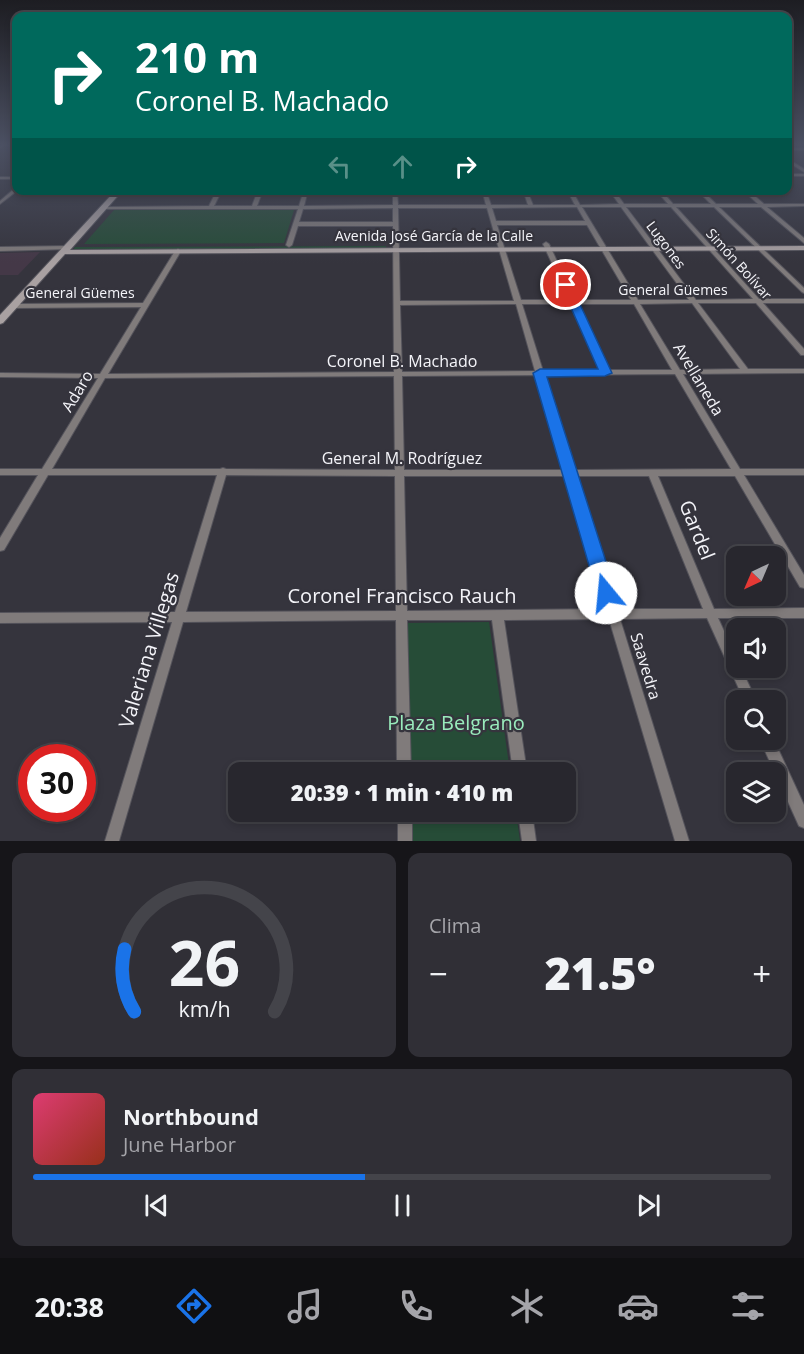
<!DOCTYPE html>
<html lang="es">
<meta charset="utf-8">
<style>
body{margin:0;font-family:"Open Sans",sans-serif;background:#302f36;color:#f1f3f6;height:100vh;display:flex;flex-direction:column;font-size:22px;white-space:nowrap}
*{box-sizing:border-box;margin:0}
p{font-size:20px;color:#a5a5aa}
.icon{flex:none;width:33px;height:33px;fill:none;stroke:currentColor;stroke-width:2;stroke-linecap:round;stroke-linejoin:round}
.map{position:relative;height:841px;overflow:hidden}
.panel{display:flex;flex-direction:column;gap:12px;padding:12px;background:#161519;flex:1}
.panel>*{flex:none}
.banner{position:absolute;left:12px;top:12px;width:780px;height:183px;border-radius:12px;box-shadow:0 3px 9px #0003,0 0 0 2px #44444a;background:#00695c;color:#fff;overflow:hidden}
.needle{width:39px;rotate:224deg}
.buttons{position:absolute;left:726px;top:546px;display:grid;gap:12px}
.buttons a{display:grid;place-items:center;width:60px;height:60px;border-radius:12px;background:#28272e;box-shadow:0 3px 9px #0003,0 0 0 2px #44444a;font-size:30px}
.speed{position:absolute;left:18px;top:744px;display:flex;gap:12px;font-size:30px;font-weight:700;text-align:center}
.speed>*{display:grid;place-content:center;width:78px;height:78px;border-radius:50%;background:#28272e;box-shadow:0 3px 9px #0003,0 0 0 2px #44444a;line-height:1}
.speed .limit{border:9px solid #d22;background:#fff;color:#111}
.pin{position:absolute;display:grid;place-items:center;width:51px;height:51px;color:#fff;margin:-26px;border:3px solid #fff;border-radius:50%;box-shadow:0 2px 6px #0007}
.me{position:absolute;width:66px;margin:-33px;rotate:343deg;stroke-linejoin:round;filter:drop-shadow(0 0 4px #0008)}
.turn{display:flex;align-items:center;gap:21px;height:126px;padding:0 24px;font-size:27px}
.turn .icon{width:78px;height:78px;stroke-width:2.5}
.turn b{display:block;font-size:42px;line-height:51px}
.lanes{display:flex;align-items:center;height:57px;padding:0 24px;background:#0003;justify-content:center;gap:30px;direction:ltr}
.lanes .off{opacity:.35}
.big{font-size:45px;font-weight:800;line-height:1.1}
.panel .card{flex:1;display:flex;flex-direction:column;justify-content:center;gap:9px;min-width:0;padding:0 21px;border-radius:12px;background:#302f36}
.panel .dial{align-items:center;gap:0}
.dial svg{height:156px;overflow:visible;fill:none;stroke:#44444a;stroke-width:7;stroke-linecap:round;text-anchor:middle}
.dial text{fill:#f1f3f6;stroke:none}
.song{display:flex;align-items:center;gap:18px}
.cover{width:72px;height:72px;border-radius:9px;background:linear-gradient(135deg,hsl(340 70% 55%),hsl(10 70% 35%))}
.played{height:6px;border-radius:3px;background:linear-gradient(90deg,#1a73e8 45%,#44444a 45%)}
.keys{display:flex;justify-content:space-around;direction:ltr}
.heat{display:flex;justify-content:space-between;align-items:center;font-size:33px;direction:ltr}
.panel .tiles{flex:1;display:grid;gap:12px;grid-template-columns:1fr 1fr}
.card:last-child{grid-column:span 2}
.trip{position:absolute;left:228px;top:762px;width:348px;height:60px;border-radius:12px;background:#28272e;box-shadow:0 3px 9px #0003,0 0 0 2px #44444a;font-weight:800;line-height:60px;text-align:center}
.tabs{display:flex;height:96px;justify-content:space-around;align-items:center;background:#101012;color:#a5a5aa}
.tabs .icon{width:42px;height:42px}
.tabs .on{color:#1a73e8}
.tabs b{font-size:27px;color:#f1f3f6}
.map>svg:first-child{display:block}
.education{fill:#443847}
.green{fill:#264c37}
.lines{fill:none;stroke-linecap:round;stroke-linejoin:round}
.minor-casing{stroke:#54535b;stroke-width:2}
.tertiary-casing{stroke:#54535b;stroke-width:2}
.secondary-casing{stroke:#54535b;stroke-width:2}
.minor{fill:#807b7b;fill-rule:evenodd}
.tertiary{fill:#807b7b;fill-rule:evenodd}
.secondary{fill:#a9a1a2;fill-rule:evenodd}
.route{fill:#1a73e8;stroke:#114b97;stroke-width:1.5}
.labels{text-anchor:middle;stroke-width:4.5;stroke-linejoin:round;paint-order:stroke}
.far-street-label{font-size:14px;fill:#f4f4f9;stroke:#35343d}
.street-label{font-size:16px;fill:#f4f4f9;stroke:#35343d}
.near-street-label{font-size:20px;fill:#f4f4f9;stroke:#35343d}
.near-park-label{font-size:20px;fill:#99ebbc;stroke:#35343d}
</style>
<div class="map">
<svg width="804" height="841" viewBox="0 0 804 841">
<rect width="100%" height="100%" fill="#35343d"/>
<polygon class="education" points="40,252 18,275 0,275 0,253"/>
<g class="green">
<polygon points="114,210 294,210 284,243 84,244"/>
<polygon points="386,246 386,249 73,250 75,247"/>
<polygon points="489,622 510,772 411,772 407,623"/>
<polygon points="412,812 516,812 520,841 412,841"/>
</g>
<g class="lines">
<defs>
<g id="minor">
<polygon points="0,145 4,145 0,148"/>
<rect x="788" y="148" width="16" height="2"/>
<polygon points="788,159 804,169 804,172 788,162"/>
<rect x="788" y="174" width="16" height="2"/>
<rect x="0" y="177" width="16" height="2"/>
<polygon points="14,189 16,189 16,190 18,190 0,204 0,201"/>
<path d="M217,190H222L214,206H252L258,190H263L257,206H299L304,190H308L304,206L393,205V190H397L398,205H486L482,190H486L491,205H528L523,190H527L533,205H575L567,190H572L580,205L619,204L609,190H614L624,204H668L656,190H661L673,204H711L697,190H702L716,204H758L743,190H748L764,204H804V206L767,207L804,238V243L761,207H719L804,288V293L802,292L714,207H676L759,299H804V303H763L804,349V355H801L756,303H698L748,369H804V373L683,374L740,469H804V475H744L804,575V588L800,587L735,476H658L714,609L804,608V618H718L736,657V668H741L756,700H744L707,618L620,619L689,841H675L609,619L504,620L527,772H513L492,620H407L411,772H397L396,620L183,622L119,841H105L172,622L0,623V613L175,612L217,475H48L4,550L0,551V538L38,475H0V469H42L98,378L0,377V373L100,374L141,307L15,308L12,306L15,304L143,303L175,251L178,249L181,251L108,374L394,372L393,226H298L292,245L289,247L286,245L298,209H106L104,208L106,207L209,206ZM577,207L585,221H496L492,208ZM582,207H621L689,300H638ZM626,207H671L753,299L696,300ZM393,208V222H299L303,209ZM398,208H487L514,301H400ZM497,225H587L631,300H575L549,244L546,242L543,244L569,300H521ZM692,303L740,369L680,370L640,304ZM516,304L535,371L402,372L400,305ZM522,304H570L600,370L543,371ZM577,304H634L672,370H607ZM675,374L731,469L574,470L544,375ZM537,375L565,470H404L402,376ZM394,376L395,470L226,469L223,468L220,469H52L105,378ZM226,475L395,476L396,611L186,612ZM404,476H566L606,609L407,611ZM576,476H649L703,609H617Z"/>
<polygon points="760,740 774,740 804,805 804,828 799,826"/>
<rect x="398" y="812" width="14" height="29"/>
<polygon points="518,812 532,812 536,841 522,841"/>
</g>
<polygon id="tertiary" points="67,246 69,247 69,249 0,251 0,247"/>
<polygon id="secondary" points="116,190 123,190 70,250 804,246 804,250 65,254 3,323 0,324 0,315"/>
</defs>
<use href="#minor" class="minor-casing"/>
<use href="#tertiary" class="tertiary-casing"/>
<use href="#secondary" class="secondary-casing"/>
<use href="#minor" class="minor"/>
<use href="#tertiary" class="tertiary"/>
<use href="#secondary" class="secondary"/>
</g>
<linearGradient id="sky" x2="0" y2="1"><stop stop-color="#1d1d22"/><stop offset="0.55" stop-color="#4b5062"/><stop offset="1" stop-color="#4b5062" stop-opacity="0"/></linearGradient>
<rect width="804" height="263" fill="url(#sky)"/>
<polygon class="route" points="566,282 571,285 612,373 605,376 547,377 616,593 613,598 606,601 600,598 597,593 533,373 540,369 598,369 561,285"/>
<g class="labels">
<g class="far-street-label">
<text x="434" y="241">Avenida José García de la Calle</text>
<text transform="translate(666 245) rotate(53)" y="5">Lugones</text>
<text transform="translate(739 264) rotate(48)" y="5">Simón Bolívar</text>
<text x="673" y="295">General Güemes</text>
<text x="80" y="298">General Güemes</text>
</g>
<g class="street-label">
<text x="402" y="367">Coronel B. Machado</text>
<text transform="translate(699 379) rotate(59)" y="6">Avellaneda</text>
<text transform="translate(77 391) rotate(-59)" y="6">Adaro</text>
<text x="402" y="464">General M. Rodríguez</text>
<text transform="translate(646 666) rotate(73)" y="6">Saavedra</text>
</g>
<g class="near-street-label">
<text transform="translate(697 530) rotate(68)" y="7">Gardel</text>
<text x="402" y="603">Coronel Francisco Rauch</text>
<text transform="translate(149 650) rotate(-73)" y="7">Valeriana Villegas</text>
</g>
<g class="near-park-label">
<text x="456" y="730">Plaza Belgrano</text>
</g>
</g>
</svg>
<div class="buttons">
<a><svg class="needle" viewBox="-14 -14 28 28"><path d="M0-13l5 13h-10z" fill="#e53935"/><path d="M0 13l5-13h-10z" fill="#a5a5aa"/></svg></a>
<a><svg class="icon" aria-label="sound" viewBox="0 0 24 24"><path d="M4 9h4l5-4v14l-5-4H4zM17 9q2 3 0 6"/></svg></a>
<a><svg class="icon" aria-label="search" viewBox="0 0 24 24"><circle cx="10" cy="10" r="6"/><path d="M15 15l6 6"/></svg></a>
<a><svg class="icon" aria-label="layers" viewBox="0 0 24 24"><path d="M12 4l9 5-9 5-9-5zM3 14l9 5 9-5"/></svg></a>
</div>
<div class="speed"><div class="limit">30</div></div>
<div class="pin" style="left:566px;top:285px;background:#d93025"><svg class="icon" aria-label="arrive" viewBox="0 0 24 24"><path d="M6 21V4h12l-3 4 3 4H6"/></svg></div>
<svg class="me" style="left:606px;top:593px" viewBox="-20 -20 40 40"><circle r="19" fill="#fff"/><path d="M0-13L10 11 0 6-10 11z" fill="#1a73e8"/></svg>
<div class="trip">20:39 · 1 min · 410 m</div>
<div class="banner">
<div class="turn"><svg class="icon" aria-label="right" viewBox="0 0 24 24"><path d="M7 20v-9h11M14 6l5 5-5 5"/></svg><div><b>210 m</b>Coronel B. Machado</div></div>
<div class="lanes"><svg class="icon off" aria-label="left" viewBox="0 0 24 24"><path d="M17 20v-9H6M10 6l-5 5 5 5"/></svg><svg class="icon off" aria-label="ahead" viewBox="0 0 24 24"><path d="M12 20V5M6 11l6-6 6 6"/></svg><svg class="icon" aria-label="right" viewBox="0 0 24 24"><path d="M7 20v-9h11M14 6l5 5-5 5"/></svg></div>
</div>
</div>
<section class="panel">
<div class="tiles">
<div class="card dial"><svg viewBox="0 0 100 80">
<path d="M14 69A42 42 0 1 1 86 69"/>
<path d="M14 69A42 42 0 0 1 9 37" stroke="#1a73e8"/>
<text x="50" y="56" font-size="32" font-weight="700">26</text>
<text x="50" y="72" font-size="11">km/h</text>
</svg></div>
<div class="card"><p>Clima</p>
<div class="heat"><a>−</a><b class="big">21.5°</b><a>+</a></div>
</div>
<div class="card">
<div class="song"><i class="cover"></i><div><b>Northbound</b><p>June Harbor</p></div></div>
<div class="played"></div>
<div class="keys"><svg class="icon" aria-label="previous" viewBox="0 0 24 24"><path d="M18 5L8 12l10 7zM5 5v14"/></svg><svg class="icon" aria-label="pause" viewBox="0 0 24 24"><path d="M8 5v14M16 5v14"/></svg><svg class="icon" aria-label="next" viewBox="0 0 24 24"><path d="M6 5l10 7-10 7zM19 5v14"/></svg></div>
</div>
</div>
</section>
<nav class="tabs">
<b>20:38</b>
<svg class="icon on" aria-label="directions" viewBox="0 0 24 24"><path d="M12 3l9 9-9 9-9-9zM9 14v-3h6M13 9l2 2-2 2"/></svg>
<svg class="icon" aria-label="music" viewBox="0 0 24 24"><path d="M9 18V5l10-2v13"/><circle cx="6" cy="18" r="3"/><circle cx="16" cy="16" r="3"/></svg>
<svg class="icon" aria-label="phone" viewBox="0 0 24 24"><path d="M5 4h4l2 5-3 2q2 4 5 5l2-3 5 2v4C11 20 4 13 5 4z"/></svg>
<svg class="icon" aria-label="climate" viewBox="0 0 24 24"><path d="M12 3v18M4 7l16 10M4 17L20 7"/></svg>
<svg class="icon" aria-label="car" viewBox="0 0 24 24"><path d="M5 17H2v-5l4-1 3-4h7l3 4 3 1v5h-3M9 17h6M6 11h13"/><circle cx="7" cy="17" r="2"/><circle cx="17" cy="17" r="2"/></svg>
<svg class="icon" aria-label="filters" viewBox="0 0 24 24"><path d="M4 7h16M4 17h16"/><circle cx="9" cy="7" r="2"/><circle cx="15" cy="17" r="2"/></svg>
</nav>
